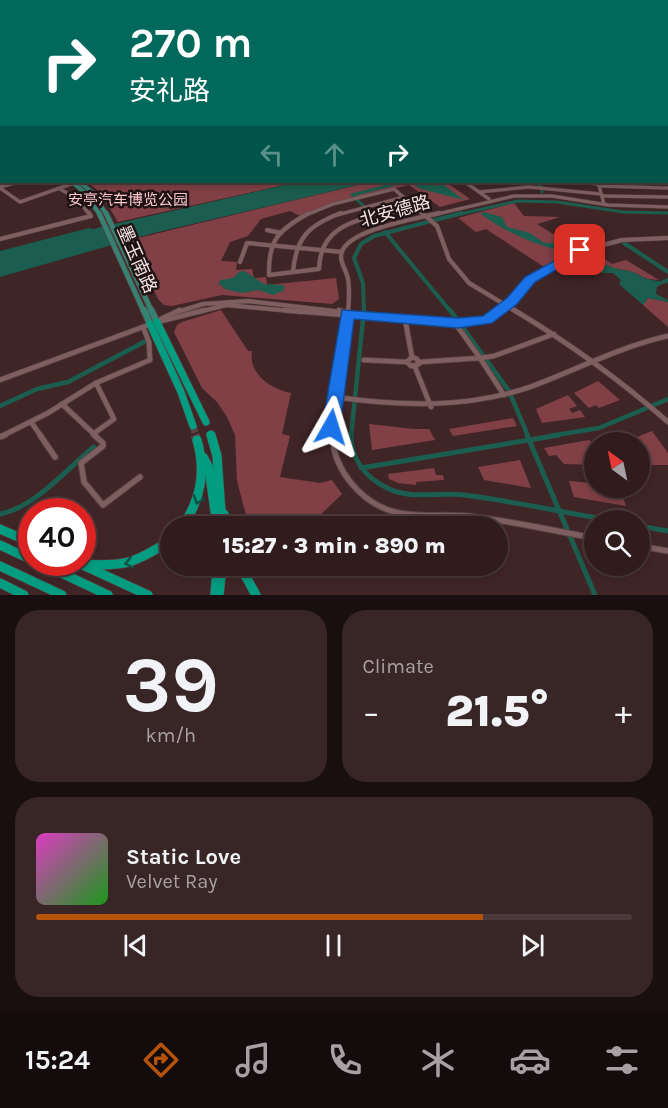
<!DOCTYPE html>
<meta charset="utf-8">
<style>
body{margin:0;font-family:Karla,"Noto Sans SC",sans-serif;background:#382526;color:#f1f3f6;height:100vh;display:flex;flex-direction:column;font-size:22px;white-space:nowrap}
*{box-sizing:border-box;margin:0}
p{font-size:20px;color:#a8a1a4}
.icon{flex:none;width:33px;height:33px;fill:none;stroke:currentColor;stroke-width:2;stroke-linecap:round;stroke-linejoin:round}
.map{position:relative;height:595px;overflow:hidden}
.panel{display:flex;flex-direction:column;gap:15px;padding:15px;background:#1a0f10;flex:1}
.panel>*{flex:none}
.guide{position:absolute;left:0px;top:0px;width:669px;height:183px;box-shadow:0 3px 9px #0003,0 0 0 2px #4b3a3b;background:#00695c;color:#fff;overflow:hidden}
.needle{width:39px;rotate:327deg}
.controls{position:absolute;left:584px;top:432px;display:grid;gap:12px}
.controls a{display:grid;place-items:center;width:66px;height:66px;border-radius:50%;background:#301c1d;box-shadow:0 3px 9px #0003,0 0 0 2px #4b3a3b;font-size:30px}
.speed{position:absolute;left:18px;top:498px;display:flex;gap:12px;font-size:30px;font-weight:700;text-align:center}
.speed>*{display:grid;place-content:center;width:78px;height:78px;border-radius:50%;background:#301c1d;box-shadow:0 3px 9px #0003,0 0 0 2px #4b3a3b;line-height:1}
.speed .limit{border:9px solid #d22;background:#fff;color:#111}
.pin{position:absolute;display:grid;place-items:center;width:51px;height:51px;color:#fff;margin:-26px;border-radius:12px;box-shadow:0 3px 9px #0006}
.me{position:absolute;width:66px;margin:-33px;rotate:6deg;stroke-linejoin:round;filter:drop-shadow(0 0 4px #0008)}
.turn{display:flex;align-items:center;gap:21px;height:126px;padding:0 30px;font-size:27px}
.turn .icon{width:78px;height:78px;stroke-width:2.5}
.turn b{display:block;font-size:42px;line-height:51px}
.lanes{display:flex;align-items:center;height:57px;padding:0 30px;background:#0003;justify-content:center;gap:30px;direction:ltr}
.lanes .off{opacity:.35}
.big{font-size:45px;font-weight:800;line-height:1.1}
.panel .card{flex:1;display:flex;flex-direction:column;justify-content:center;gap:9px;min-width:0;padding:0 21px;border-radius:24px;background:#382526}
.panel .dial{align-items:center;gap:0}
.dial b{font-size:78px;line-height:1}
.song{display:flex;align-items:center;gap:18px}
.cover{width:72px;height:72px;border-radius:9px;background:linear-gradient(135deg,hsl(310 70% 55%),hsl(120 70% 35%))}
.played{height:6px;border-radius:3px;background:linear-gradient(90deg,#b45309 75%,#4b3a3b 75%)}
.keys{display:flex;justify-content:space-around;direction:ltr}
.heat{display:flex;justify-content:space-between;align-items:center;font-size:33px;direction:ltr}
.panel .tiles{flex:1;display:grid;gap:15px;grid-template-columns:1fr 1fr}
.card:last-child{grid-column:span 2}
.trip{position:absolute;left:160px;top:516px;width:348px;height:60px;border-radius:30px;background:#301c1d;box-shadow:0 3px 9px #0003,0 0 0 2px #4b3a3b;font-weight:800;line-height:60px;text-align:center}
.dock{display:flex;height:96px;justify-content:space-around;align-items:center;background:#130b0c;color:#a8a1a4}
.dock .icon{width:42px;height:42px}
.dock .selected{color:#b45309}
.dock b{font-size:27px;color:#f1f3f6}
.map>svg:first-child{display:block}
.green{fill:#804046}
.water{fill:#1b5d4e}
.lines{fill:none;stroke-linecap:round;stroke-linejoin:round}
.canal-far3{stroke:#1b5d4e;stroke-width:3}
.canal-far2{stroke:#1b5d4e;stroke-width:4}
.canal-far1{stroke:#1b5d4e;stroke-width:4.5}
.canal{stroke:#1b5d4e;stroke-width:5}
.highway-tunnel-far1{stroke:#5b4243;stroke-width:7;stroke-dasharray:7 4;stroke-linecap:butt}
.highway-tunnel{stroke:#5b4243;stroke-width:9;stroke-dasharray:9 4.5;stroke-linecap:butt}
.minor-far3-casing{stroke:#5c4546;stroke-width:4}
.minor-far2-casing{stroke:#5c4546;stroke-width:5}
.minor-far1-casing{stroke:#5c4546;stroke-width:6}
.minor-casing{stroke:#5c4546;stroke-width:7}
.major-far2-casing{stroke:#5c4546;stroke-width:4.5}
.major-far1-casing{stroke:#5c4546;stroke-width:6}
.major-casing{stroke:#5c4546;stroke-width:8}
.highway-far1-casing{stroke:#5c4546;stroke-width:8}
.highway-casing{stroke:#5c4546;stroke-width:10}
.minor-far3{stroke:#7e5e5f;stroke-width:3}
.minor-far2{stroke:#7e5e5f;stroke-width:4}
.minor-far1{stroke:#7e5e5f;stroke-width:4.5}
.minor{stroke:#7e5e5f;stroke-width:5}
.major-far2{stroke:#348373;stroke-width:4}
.major-far1{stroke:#348373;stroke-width:4.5}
.major{stroke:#348373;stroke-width:6}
.highway-far1{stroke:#029c81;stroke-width:7}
.highway{stroke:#029c81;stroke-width:9}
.oneway{stroke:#115044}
.route{fill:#1a73e8;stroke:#114b97;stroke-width:1.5}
.labels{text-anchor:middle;stroke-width:5;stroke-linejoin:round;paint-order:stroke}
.far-park-label{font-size:15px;fill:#fcc8cb;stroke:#1e1213}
.street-label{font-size:18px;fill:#f6e3e4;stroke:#1e1213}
</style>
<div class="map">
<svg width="668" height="595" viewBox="0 0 668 595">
<rect width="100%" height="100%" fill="#402527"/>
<g class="green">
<polygon points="87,182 298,182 118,222 100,192"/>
<polygon points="370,182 446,182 470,199 440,207 409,185 332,203 300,216 290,211 261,219 248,236 230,242 221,261 237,262 236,270 252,269 254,278 266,277 267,285 336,278 339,299 332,304 222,295 172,306 164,305 158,299 130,240"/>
<polygon points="514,203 524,216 560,217 537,224 577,249 544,267 486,229 476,232 458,218"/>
<polygon points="593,251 612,264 626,260 659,280 647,279 633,272 614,268 582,256"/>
<polygon points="648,298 668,302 668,327 643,305"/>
<path d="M221,310L248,351H252C248,374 271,389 291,393L282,434L290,436L280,477L320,483L332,480L342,494L309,526H249L237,481L235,435L227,417L217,402L202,388L174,332L177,325L182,322Z"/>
<polygon points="598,381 620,400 599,408 596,405 589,408 574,393"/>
<polygon points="568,395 577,406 569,409 572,413 580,410 585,417 542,423 536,409"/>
<polygon points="513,418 517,426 453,436 449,429"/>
<polygon points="369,424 414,429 429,429 435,440 372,450"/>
<polygon points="652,431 668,453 668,465 641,465 639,461 639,442 627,441"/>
<polygon points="589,440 594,445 594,465 564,464 556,455 549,456 544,448"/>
<polygon points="520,460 531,488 484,480 478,467"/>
<polygon points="434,468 436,475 443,475 444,480 416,482 416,485 398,483 389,479 388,474"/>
<polygon points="591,480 594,480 594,488 611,488 613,491 618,491 617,488 620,488 626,506 574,497 569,481 591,483"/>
</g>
<g class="water">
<polygon points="298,182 370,182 154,233 0,277 0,251 89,228 93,229"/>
<polygon points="408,182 427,182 437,186 438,185 435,182 440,182 464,200 421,189"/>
<path d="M483,212L502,217L507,227L530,233L544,243H557L567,250L561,251C532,243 505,232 481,214Z"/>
<polygon points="582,256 614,268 633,272 647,279 663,282 664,283 657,287 656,294 668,300 668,302 648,298 643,305 619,284 621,280 613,273 602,273 582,260"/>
<polygon points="244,271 264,284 282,285 285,287 283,291 273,295 259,290 242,293 225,289 218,283 221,280 233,278 239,272"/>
</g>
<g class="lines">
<g class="canal-far3">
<polyline points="535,182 541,186 542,192"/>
<polyline points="373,215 352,195 395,184 416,182"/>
<polyline points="456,215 518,201 557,202 623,212 668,213"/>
</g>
<g class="canal-far2">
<polyline points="371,213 376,223"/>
<polyline points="385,232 451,312"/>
<polyline points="624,243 668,272"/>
<polyline points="663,282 668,280"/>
<polyline points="364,312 363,283 354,258 361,244 374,236 462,213"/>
</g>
<g class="canal-far1">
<polyline points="450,310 509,391 528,436"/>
<polyline points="0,406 37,389 68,382 146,341"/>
<polyline points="351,436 364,310"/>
<polyline points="550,436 599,428 668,399"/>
</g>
<g class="canal">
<path d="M351,435C351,459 365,477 387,488C410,500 439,492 464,495C512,501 561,512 609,520"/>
<polyline points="527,435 595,595"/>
<polyline points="361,468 559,435"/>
<path d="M0,514C36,507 66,469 94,447"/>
<polyline points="639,526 668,531"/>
</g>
<polyline class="highway-tunnel-far1" points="193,426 196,436"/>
<polyline class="highway-tunnel" points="195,435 197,440"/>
<defs>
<g id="minor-far3">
<polyline points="465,182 489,199"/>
<polyline points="578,182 598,184"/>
<polyline points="598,182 604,204"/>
<polyline points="468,183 477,182"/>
<polyline points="599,186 668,188"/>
<polyline points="0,187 19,182"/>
<polyline points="0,188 20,202 74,183"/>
<polyline points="58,188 76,198 90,215"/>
<polyline points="479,192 529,187 601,194"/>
<polyline points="129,194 147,196 180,193"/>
<polyline points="602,196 668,197"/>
<polyline points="415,207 424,215"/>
<polyline points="306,215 333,204 394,189 415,207"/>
<polyline points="337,215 404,197"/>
<polyline points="380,215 415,207"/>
<polyline points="433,215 514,196 552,196 608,205 668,207"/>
</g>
<g id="minor-far2">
<path d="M309,213C279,230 268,239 269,275L319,269C320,228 352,221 386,213"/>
<polyline points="422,213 437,226 449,259 469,283 517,312"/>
<polyline points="267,230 281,233"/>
<polyline points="0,239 91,216 89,213"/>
<polyline points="240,262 247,243 342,252"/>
<path d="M293,272C296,237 309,225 341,213"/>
<polyline points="177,312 203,304 248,301 343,312"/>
<polyline points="199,312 226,305 301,312"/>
<path d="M348,312C349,301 350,290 348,279C347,272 341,264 341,257C340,230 418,219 439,213"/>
<polyline points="500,312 530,279 584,250 622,240 668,238"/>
</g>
<g id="minor-far1">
<polyline points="284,310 455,324 484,321 502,310"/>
<polyline points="339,310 347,313"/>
<path d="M348,310L334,397C400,406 465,409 530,387C576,370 619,347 668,336"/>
<path d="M514,310C569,343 620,380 668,422"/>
<polyline points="161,319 180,310"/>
<polyline points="405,319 412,357"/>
<polyline points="157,322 205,310"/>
<polygon points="412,357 417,359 419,364 411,366 407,362"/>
<polyline points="364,360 407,362"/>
<polyline points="420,362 480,358 455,323"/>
<polyline points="415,367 431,407"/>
<polyline points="0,380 151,324"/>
<polyline points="504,395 480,358 494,356 554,334"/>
<polyline points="62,404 96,436"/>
<polyline points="31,422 41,436"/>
<polyline points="93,434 114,419 96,383"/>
<polyline points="2,436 48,413 96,383 150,360 149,342 143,327"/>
<polyline points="332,436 334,397"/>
</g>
<g id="minor">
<polyline points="40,435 55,457"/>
<polyline points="94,435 103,443 103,446 81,463 84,482 103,505 140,477"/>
<path d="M332,435C334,471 362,505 399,513C422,518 451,513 476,517C516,522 555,531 594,538"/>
<polyline points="0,437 5,435"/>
<polyline points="639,546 668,551"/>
</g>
<g id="major-far2">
<polyline points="72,182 85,193 100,215"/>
<polyline points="79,182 91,191 107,215"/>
</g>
<g id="major-far1">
<polyline points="99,213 144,312"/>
<polyline points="106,213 152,312"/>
</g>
<g id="major">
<polyline points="144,310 150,324"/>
<polyline points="151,310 157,322"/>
</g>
<g id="highway-far1">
<polyline points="157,322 206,422"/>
<polyline points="150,324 181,392 193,426"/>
</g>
<g id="highway">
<polyline points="211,435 217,456 222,526"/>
<polyline points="203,457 209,468 217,526"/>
<polyline points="224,514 228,526"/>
<path d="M183,526C201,498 206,472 197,440"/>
<polyline points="0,529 32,543"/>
<polyline points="0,545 32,560"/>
<polyline points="38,562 108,595"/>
<polyline points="76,562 148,595"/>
<path d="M80,564C124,567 134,564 171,540"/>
<polyline points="0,566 62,595"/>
<polyline points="240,566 256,595"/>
<polyline points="0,583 24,595"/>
<polyline points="215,595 217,566"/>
<polyline points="219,595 222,566"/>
</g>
</defs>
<use href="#minor-far3" class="minor-far3-casing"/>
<use href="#minor-far2" class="minor-far2-casing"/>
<use href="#minor-far1" class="minor-far1-casing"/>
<use href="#minor" class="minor-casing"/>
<use href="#major-far2" class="major-far2-casing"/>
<use href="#major-far1" class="major-far1-casing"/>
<use href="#major" class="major-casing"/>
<use href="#highway-far1" class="highway-far1-casing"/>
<use href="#highway" class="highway-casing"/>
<use href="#minor-far3" class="minor-far3"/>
<use href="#minor-far2" class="minor-far2"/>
<use href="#minor-far1" class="minor-far1"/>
<use href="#minor" class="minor"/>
<use href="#major-far2" class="major-far2"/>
<use href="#major-far1" class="major-far1"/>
<use href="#major" class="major"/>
<use href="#highway-far1" class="highway-far1"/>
<use href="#highway" class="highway"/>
</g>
<defs><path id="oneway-chevron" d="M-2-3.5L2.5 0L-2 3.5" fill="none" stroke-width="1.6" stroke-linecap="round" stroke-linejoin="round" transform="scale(1.5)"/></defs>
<g class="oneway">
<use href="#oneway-chevron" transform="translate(198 500) rotate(109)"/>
<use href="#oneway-chevron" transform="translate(129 563) rotate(168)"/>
</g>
<linearGradient id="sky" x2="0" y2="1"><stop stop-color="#231415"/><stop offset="0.49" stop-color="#534652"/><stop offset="1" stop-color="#534652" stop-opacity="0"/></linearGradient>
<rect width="668" height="162" fill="url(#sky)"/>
<polygon class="route" points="580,247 586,250 585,253 535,282 517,304 492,323 458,328 354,319 340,427 337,432 331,434 325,432 322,427 342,310 458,318 483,316 507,298 525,277"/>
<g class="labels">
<g class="far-park-label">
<text x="128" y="205">安亭汽车博览公园</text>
</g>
<g class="street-label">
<text transform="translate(395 211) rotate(-16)" y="6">北安德路</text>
<text transform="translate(137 259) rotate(66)" y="6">墨玉南路</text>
</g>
</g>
</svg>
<div class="controls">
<a><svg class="needle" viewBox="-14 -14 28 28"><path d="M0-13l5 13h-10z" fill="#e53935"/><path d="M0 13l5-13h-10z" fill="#a8a1a4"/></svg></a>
<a><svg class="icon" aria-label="search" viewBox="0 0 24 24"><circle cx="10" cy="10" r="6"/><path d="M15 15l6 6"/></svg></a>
</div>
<div class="speed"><div class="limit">40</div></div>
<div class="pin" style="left:580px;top:250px;background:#d93025"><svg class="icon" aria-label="arrive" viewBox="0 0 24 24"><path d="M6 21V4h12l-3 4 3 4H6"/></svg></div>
<svg class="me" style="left:331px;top:427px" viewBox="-20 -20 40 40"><path d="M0-17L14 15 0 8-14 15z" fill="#1a73e8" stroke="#fff" stroke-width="4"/></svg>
<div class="trip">15:27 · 3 min · 890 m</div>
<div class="guide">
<div class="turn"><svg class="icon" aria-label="right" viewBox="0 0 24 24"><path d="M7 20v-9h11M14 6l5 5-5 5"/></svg><div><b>270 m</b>安礼路</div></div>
<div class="lanes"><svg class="icon off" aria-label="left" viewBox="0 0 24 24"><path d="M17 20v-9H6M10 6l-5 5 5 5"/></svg><svg class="icon off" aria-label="ahead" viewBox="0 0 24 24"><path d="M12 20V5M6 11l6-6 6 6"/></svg><svg class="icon" aria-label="right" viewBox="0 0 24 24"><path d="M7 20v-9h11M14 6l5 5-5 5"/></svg></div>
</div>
</div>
<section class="panel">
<div class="tiles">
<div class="card dial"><b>39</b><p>km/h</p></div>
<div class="card"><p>Climate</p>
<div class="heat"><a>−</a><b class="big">21.5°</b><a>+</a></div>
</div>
<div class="card">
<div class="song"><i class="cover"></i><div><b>Static Love</b><p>Velvet Ray</p></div></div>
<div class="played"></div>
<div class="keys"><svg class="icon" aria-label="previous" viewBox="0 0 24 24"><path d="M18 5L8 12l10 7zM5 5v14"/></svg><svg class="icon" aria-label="pause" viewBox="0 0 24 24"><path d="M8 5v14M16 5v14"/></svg><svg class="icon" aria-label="next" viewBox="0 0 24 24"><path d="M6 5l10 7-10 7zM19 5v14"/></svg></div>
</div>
</div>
</section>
<nav class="dock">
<b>15:24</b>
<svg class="icon selected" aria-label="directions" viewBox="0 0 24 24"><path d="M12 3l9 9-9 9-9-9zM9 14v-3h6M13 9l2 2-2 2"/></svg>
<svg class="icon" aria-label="music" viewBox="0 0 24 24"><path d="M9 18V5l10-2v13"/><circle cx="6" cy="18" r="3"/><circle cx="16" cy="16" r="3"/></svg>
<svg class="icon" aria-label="phone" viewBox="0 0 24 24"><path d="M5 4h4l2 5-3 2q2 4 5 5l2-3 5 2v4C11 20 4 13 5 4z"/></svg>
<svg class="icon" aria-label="climate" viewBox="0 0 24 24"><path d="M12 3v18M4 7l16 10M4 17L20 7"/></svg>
<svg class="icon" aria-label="car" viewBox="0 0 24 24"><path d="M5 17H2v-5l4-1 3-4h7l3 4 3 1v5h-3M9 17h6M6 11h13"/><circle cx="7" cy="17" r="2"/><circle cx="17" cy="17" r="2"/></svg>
<svg class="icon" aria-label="filters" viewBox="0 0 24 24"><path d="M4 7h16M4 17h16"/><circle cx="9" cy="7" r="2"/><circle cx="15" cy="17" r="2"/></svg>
</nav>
